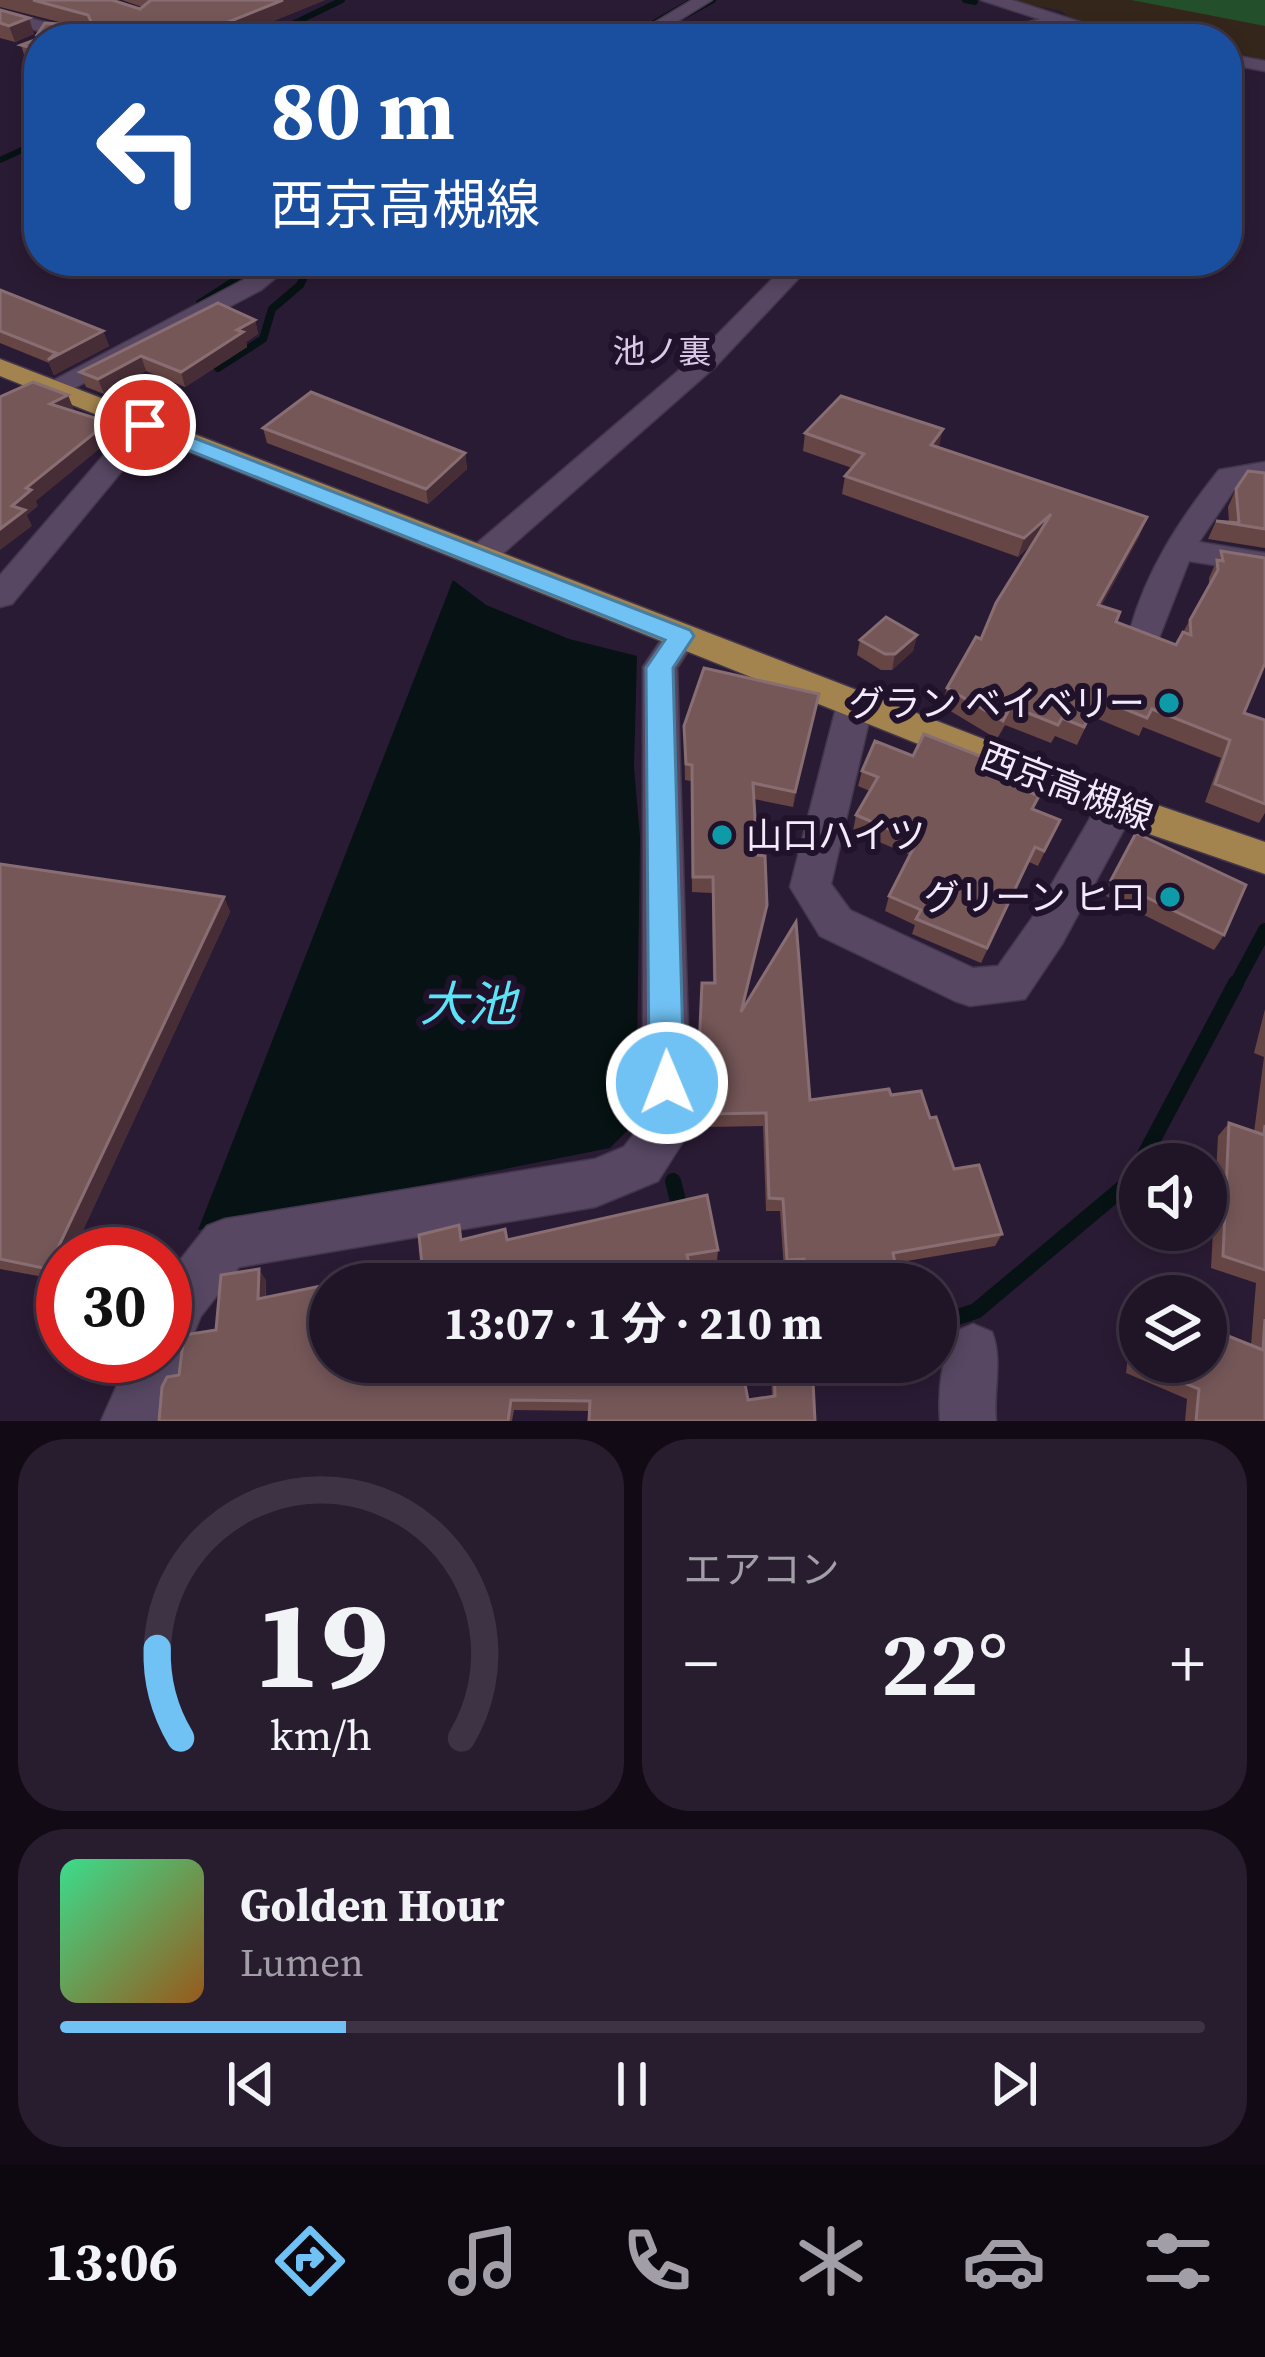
<!DOCTYPE html>
<html lang="ja">
<meta charset="utf-8">
<style>
body{margin:0;font-family:"Source Serif 4","Noto Sans JP",serif;background:#281d2f;color:#f1f3f6;height:100vh;display:flex;flex-direction:column;font-size:45px;white-space:nowrap}
*{box-sizing:border-box;margin:0}
p{font-size:39px;color:#a29ea7}
.icon{flex:none;width:66px;height:66px;fill:none;stroke:currentColor;stroke-width:2;stroke-linecap:round;stroke-linejoin:round}
.map{position:relative;height:1421px;overflow:hidden}
.drawer{display:flex;flex-direction:column;gap:18px;padding:18px;background:#120b15;flex:1}
.drawer>*{flex:none}
.top-card{position:absolute;left:24px;top:24px;width:1218px;height:252px;border-radius:48px;box-shadow:0 6px 18px #0003,0 0 0 3px #3d3344;background:#1a4fa0;color:#fff;overflow:hidden}
.tools{position:absolute;left:1119px;top:1143px;display:grid;gap:24px}
.tools a{display:grid;place-items:center;width:108px;height:108px;border-radius:50%;background:#201427;box-shadow:0 6px 18px #0003,0 0 0 3px #3d3344;font-size:60px}
.speed{position:absolute;left:36px;top:1227px;display:flex;gap:24px;font-size:60px;font-weight:700;text-align:center}
.speed>*{display:grid;place-content:center;width:156px;height:156px;border-radius:50%;background:#201427;box-shadow:0 6px 18px #0003,0 0 0 3px #3d3344;line-height:1}
.speed .limit{border:18px solid #d22;background:#fff;color:#111}
.pin{position:absolute;display:grid;place-items:center;width:102px;height:102px;color:#fff;margin:-51px;border:6px solid #fff;border-radius:50%;box-shadow:0 3px 12px #0007}
.me{position:absolute;width:132px;margin:-66px;rotate:359deg;stroke-linejoin:round;filter:drop-shadow(0 0 9px #0008)}
.turn{display:flex;align-items:center;gap:42px;height:252px;padding:0 48px;font-size:54px}
.turn .icon{width:156px;height:156px;stroke-width:2.5}
.turn b{display:block;font-size:84px;line-height:102px}
.big{font-size:90px;font-weight:700;line-height:1.1}
.drawer .card{flex:1;display:flex;flex-direction:column;justify-content:center;gap:18px;min-width:0;padding:0 42px;border-radius:48px;background:#281d2f}
.drawer .dial{align-items:center;gap:0}
.dial svg{height:312px;overflow:visible;fill:none;stroke:#3d3344;stroke-width:7;stroke-linecap:round;text-anchor:middle}
.dial text{fill:#f1f3f6;stroke:none}
.song{display:flex;align-items:center;gap:36px}
.cover{width:144px;height:144px;border-radius:18px;background:linear-gradient(135deg,hsl(150 70% 55%),hsl(30 70% 35%))}
.played{height:12px;border-radius:6px;background:linear-gradient(90deg,#70c1f4 25%,#3d3344 25%)}
.keys{display:flex;justify-content:space-around;direction:ltr}
.heat{display:flex;justify-content:space-between;align-items:center;font-size:66px;direction:ltr}
.drawer .tiles{flex:1;display:grid;gap:18px;grid-template-columns:1fr 1fr}
.card:last-child{grid-column:span 2}
.trip{position:absolute;left:309px;top:1263px;width:648px;height:120px;border-radius:60px;background:#201427;box-shadow:0 6px 18px #0003,0 0 0 3px #3d3344;font-weight:700;line-height:120px;text-align:center}
.tab-bar{display:flex;height:192px;justify-content:space-around;align-items:center;background:#0d0810;color:#a29ea7}
.tab-bar .icon{width:84px;height:84px}
.tab-bar .current{color:#70c1f4}
.tab-bar b{font-size:54px;color:#f1f3f6}
.map>svg:first-child{display:block}
.education{fill:#34261a}
.green{fill:#234f2b}
.water{fill:#061213}
.lines{fill:none;stroke-linecap:round;stroke-linejoin:round}
.stream-far3{stroke:#061213;stroke-width:6}
.stream-far2{stroke:#061213;stroke-width:8}
.stream-far1{stroke:#061213;stroke-width:14}
.stream{stroke:#061213;stroke-width:16}
.street-casing{stroke:#43374c;stroke-width:3}
.secondary-casing{stroke:#43374c;stroke-width:3}
.primary-casing{stroke:#43374c;stroke-width:3}
.street{fill:#574763;fill-rule:evenodd}
.secondary{fill:#574763;fill-rule:evenodd}
.primary{fill:#a3844e;fill-rule:evenodd}
.wall{fill:#664545}
.shaded-wall{fill:#472d36}
.building{fill:#755758;stroke:#886e72;stroke-width:3}
.route{fill:#70c1f4;stroke:#497d9f;stroke-width:3}
.culture-dot{fill:#0f9aa8;stroke:#20122a;stroke-width:4.5}
.labels{text-anchor:middle;stroke-width:12;stroke-linejoin:round;paint-order:stroke}
.far-neighbourhood-label{font-size:33px;fill:#dac8e9;stroke:#20122a}
.poi-label{font-size:36px;fill:#f2e9fa;stroke:#20122a;text-anchor:end}
.street-label{font-size:36px;fill:#f2e9fa;stroke:#20122a}
.near-water-label{font-size:48px;font-style:italic;fill:#5be4f6;stroke:#20122a}
</style>
<div class="map">
<svg width="1265" height="1421" viewBox="0 0 1265 1421">
<rect width="100%" height="100%" fill="#2a1b34"/>
<polygon class="education" points="1004,0 1265,0 1265,63 1227,55 1227,39 1144,39 1076,25 1062,11"/>
<polygon class="green" points="1131,0 1265,0 1265,26"/>
<polygon class="water" points="453,580 486,605 569,639 637,656 634,768 640,837 636,1122 610,1148 198,1230"/>
<g class="lines">
<g class="stream-far3">
<polyline points="965,0 975,2"/>
<polyline points="684,16 713,0"/>
<polyline points="1035,33 1050,30 1101,39"/>
<polyline points="262,39 342,0"/>
<polyline points="626,39 694,0"/>
<polyline points="0,160 39,142"/>
</g>
<g class="stream-far2">
<polyline points="200,303 266,261"/>
<polyline points="218,368 263,339 272,309 300,285 312,261"/>
</g>
<polyline class="stream-far1" points="1235,986 1265,930"/>
<g class="stream">
<polyline points="673,1181 681,1213"/>
<polyline points="689,1250 697,1284"/>
<polyline points="936,1324 976,1311 1131,1181 1236,983"/>
</g>
<defs>
<g id="street">
<polygon points="981,0 1012,0 1133,39 1100,39"/>
<polygon points="0,10 92,35 95,39 67,39 0,20"/>
<polygon points="1227,54 1265,61 1265,71 1227,64"/>
<polygon points="145,417 159,425 155,431 12,604 0,607 0,575 135,419"/>
<path d="M1265,462V480L1238,484L1199,542L1265,553V573L1189,561L1159,638H1135L1130,630C1147,569 1180,519 1219,470Z"/>
<polygon points="681,624 693,628 698,636 677,668 691,1129 658,1181 595,1207 239,1267 201,1316 157,1421 101,1421 130,1356 165,1356 165,1279 207,1226 225,1219 595,1159 624,1147 643,1122 643,667 669,628"/>
<polygon points="855,691 868,695 873,704 831,884 850,910 973,968 998,966 1032,918 1103,796 1117,792 1131,796 1136,807 1062,944 1025,999 970,1006 955,1001 820,936 790,887 837,704 842,695"/>
<path d="M973,1324L992,1332C1003,1360 993,1391 996,1421H940C938,1389 941,1362 954,1332Z"/>
</g>
<g id="secondary">
<polygon points="692,0 712,0 649,39 627,39"/>
<polygon points="1053,16 1062,21 1059,25 1024,39 1004,39 1021,24"/>
<polygon points="269,261 296,261 261,290 63,394 43,394 39,388 243,280"/>
<polygon points="790,261 815,261 716,366 491,564 469,564 464,557 469,550 698,354"/>
</g>
<polygon id="primary" points="0,359 1131,796 1265,842 1265,874 1103,818 0,376"/>
</defs>
<use href="#street" class="street-casing"/>
<use href="#secondary" class="secondary-casing"/>
<use href="#primary" class="primary-casing"/>
<use href="#street" class="street"/>
<use href="#secondary" class="secondary"/>
<use href="#primary" class="primary"/>
</g>
<g class="wall">
<polygon points="0,0 112,0 140,9 142,7 122,0 325,0 229,39 39,39 39,65 26,61 21,45 38,39 37,35 71,25 0,7"/>
<polygon points="0,10 34,34 15,42 0,38"/>
<polygon points="0,290 103,331 109,346 54,375 49,363 0,343"/>
<polygon points="255,320 258,334 246,342 247,347 185,387 146,371 104,394 86,387 80,372"/>
<polygon points="263,428 465,453 467,469 428,504 267,443"/>
<polygon points="805,433 1140,535 1101,606 1116,622 1176,645 1209,585 1209,578 1221,551 1244,713 1265,720 1265,813 1259,823 1205,802 1221,758 1143,727 1139,736 1091,716 1077,745 1055,736 1051,743 1005,725 997,739 942,706 947,688 981,639 1033,543 1018,557 842,494 845,476 852,468 803,451"/>
<polygon points="1265,473 1265,548 1208,539 1216,521 1229,522 1228,507 1236,489"/>
<polygon points="917,635 913,651 892,670 881,670 857,655 860,640"/>
<polygon points="819,694 793,807 754,799 757,855 767,905 744,1007 810,1100 891,1095 930,1118 954,1169 1002,1234 995,1246 895,1263 899,1284 801,1284 800,1271 784,1271 780,1211 766,1211 763,1126 706,1127 704,1085 697,1085 702,983 713,983 712,893 692,892 691,781 685,780 684,726"/>
<polygon points="913,756 985,758 981,771 1034,809 1060,820 1038,866 1029,862 981,963 912,934 915,925 885,911 889,896 910,855 853,831 856,815 870,791 858,786 862,771"/>
<polygon points="0,864 224,897 230,912 72,1254 63,1254 63,1273 60,1280 0,1269"/>
<polygon points="1111,880 1224,935 1214,950 1104,895"/>
<polygon points="1265,1009 1265,1421 1185,1421 1187,1399 1126,1373 1133,1313 1140,1306 1140,1362 1251,1345 1256,1283 1211,1268 1218,1136 1229,1123 1254,1132 1264,1057 1254,1053"/>
<polygon points="462,1239 507,1240 718,1250 717,1261 690,1266 422,1265"/>
<polygon points="266,1280 266,1298 748,1400 772,1397 771,1368 773,1362 812,1362 815,1421 589,1411 514,1410 512,1421 159,1421 179,1375 216,1330"/>
</g>
<g class="shaded-wall">
<polygon points="283,0 325,0 229,39 207,39 208,30"/>
<polygon points="29,18 34,34 15,42 9,26"/>
<polygon points="255,320 258,334 246,342 247,347 185,387 181,372 237,330"/>
<polygon points="103,331 109,346 54,375 48,360"/>
<polygon points="141,356 146,371 104,394 98,379"/>
<polygon points="68,395 74,410 50,404"/>
<polygon points="108,422 114,437 36,501 38,506 27,515 32,526 0,550 0,529 12,506 26,488"/>
<polygon points="943,429 939,447 931,445"/>
<polygon points="465,453 467,469 428,504 426,489"/>
<polygon points="1051,514 1045,532 1018,557 1024,538"/>
<polygon points="1147,517 1140,535 1092,623 1098,605"/>
<polygon points="917,635 913,651 892,670 895,654"/>
<polygon points="819,694 817,709 793,807 795,792"/>
<polygon points="224,897 230,912 72,1254 63,1254 63,1273 60,1280 48,1269"/>
<polygon points="767,905 765,920 739,1026 741,1012"/>
<polygon points="259,1269 266,1280 265,1310 258,1299"/>
</g>
<g class="building">
<polygon points="33,0 112,0 140,9 151,0 283,0 208,30 221,33 207,39 39,39 39,50 21,45 43,37 37,35 45,23 93,26 88,15"/>
<polygon points="0,10 29,18 9,26 0,23"/>
<polygon points="0,290 103,331 48,360 56,353 0,331"/>
<polygon points="218,303 255,320 237,330 243,332 181,372 141,356 98,379 80,372"/>
<polygon points="33,382 68,395 50,404 108,422 26,488 31,490 12,506 25,510 0,529 0,397"/>
<polygon points="311,392 465,453 426,489 263,428"/>
<polygon points="841,396 943,429 931,445 1147,517 1098,605 1120,612 1116,622 1176,645 1183,632 1191,635 1190,620 1218,570 1217,560 1223,561 1221,551 1265,558 1265,663 1244,713 1265,720 1265,804 1215,784 1230,740 1152,709 1147,718 1098,698 1084,727 1062,718 1058,725 1011,706 1003,721 947,688 976,637 981,639 996,603 1051,514 1024,538 845,476 864,454 805,433"/>
<polygon points="1248,471 1265,473 1265,529 1216,521 1239,523 1236,489"/>
<polygon points="886,617 917,635 895,654 885,654 860,640"/>
<polygon points="704,668 819,694 795,792 753,783 757,855 765,856 767,905 741,1012 796,922 810,1100 889,1089 891,1095 921,1091 930,1118 936,1117 954,1169 979,1165 1002,1234 893,1253 899,1284 812,1284 810,1273 805,1273 804,1259 787,1260 783,1199 769,1198 766,1113 707,1114 705,1071 698,1071 702,983 715,983 713,877 693,877 692,765 686,764 684,726"/>
<polygon points="924,734 985,758 979,770 1039,796 1032,809 1060,820 1044,851 1035,847 987,948 916,919 921,910 889,896 917,841 856,815 878,777 862,771 875,741 913,756"/>
<polygon points="1136,833 1246,885 1224,935 1111,880"/>
<polygon points="0,864 224,897 48,1269 0,1259"/>
<polygon points="1229,1123 1264,1135 1265,1125 1265,1270 1223,1256"/>
<polygon points="707,1195 718,1250 687,1255 694,1284 332,1284 422,1265 419,1235 459,1225 461,1240 505,1229 507,1240"/>
<polygon points="259,1269 258,1299 330,1284 330,1362 741,1362 748,1400 775,1396 774,1362 812,1362 815,1421 589,1421 590,1401 511,1400 508,1421 159,1421 162,1387 167,1377 179,1375 184,1335 216,1330 221,1275"/>
<polygon points="1265,1319 1265,1421 1196,1421 1199,1389 1136,1364 1140,1331 1140,1362 1206,1362 1206,1327 1263,1350"/>
</g>
<polygon class="route" points="145,419 690,630 694,636 673,668 684,1083 679,1094 667,1099 654,1094 649,1083 646,668 665,640 138,430 138,421"/>
<g class="culture-dot">
<circle cx="1169" cy="703" r="12"/>
<circle cx="722" cy="835" r="12"/>
<circle cx="1170" cy="897" r="12"/>
</g>
<g class="labels">
<g class="far-neighbourhood-label">
<text x="662" y="363">池ノ裏</text>
</g>
<g class="poi-label">
<text x="1145" y="716">グラン ベイベリー</text>
<text x="746" y="848" text-anchor="start">山口ハイツ</text>
<text x="1146" y="910">グリーン ヒロ</text>
</g>
<g class="street-label">
<text transform="translate(1067 786) rotate(21)" y="13">西京高槻線</text>
</g>
<g class="near-water-label">
<text x="468" y="1021">大池</text>
</g>
</g>
</svg>
<div class="tools">
<a><svg class="icon" aria-label="sound" viewBox="0 0 24 24"><path d="M4 9h4l5-4v14l-5-4H4zM17 9q2 3 0 6"/></svg></a>
<a><svg class="icon" aria-label="layers" viewBox="0 0 24 24"><path d="M12 4l9 5-9 5-9-5zM3 14l9 5 9-5"/></svg></a>
</div>
<div class="speed"><div class="limit">30</div></div>
<div class="pin" style="left:145px;top:425px;background:#d93025"><svg class="icon" aria-label="arrive" viewBox="0 0 24 24"><path d="M6 21V4h12l-3 4 3 4H6"/></svg></div>
<svg class="me" style="left:667px;top:1083px" viewBox="-20 -20 40 40"><circle r="17" fill="#70c1f4" stroke="#fff" stroke-width="3"/><path d="M0-11L8 9 0 5-8 9z" fill="#fff"/></svg>
<div class="trip">13:07 · 1 分 · 210 m</div>
<div class="top-card">
<div class="turn"><svg class="icon" aria-label="left" viewBox="0 0 24 24"><path d="M17 20v-9H6M10 6l-5 5 5 5"/></svg><div><b>80 m</b>西京高槻線</div></div>
</div>
</div>
<section class="drawer">
<div class="tiles">
<div class="card dial"><svg viewBox="0 0 100 80">
<path d="M14 69A42 42 0 1 1 86 69"/>
<path d="M14 69A42 42 0 0 1 8 46" stroke="#70c1f4"/>
<text x="50" y="56" font-size="32" font-weight="700">19</text>
<text x="50" y="72" font-size="11">km/h</text>
</svg></div>
<div class="card"><p>エアコン</p>
<div class="heat"><a>−</a><b class="big">22°</b><a>+</a></div>
</div>
<div class="card">
<div class="song"><i class="cover"></i><div><b>Golden Hour</b><p>Lumen</p></div></div>
<div class="played"></div>
<div class="keys"><svg class="icon" aria-label="previous" viewBox="0 0 24 24"><path d="M18 5L8 12l10 7zM5 5v14"/></svg><svg class="icon" aria-label="pause" viewBox="0 0 24 24"><path d="M8 5v14M16 5v14"/></svg><svg class="icon" aria-label="next" viewBox="0 0 24 24"><path d="M6 5l10 7-10 7zM19 5v14"/></svg></div>
</div>
</div>
</section>
<nav class="tab-bar">
<b>13:06</b>
<svg class="icon current" aria-label="directions" viewBox="0 0 24 24"><path d="M12 3l9 9-9 9-9-9zM9 14v-3h6M13 9l2 2-2 2"/></svg>
<svg class="icon" aria-label="music" viewBox="0 0 24 24"><path d="M9 18V5l10-2v13"/><circle cx="6" cy="18" r="3"/><circle cx="16" cy="16" r="3"/></svg>
<svg class="icon" aria-label="phone" viewBox="0 0 24 24"><path d="M5 4h4l2 5-3 2q2 4 5 5l2-3 5 2v4C11 20 4 13 5 4z"/></svg>
<svg class="icon" aria-label="climate" viewBox="0 0 24 24"><path d="M12 3v18M4 7l16 10M4 17L20 7"/></svg>
<svg class="icon" aria-label="car" viewBox="0 0 24 24"><path d="M5 17H2v-5l4-1 3-4h7l3 4 3 1v5h-3M9 17h6M6 11h13"/><circle cx="7" cy="17" r="2"/><circle cx="17" cy="17" r="2"/></svg>
<svg class="icon" aria-label="filters" viewBox="0 0 24 24"><path d="M4 7h16M4 17h16"/><circle cx="9" cy="7" r="2"/><circle cx="15" cy="17" r="2"/></svg>
</nav>
